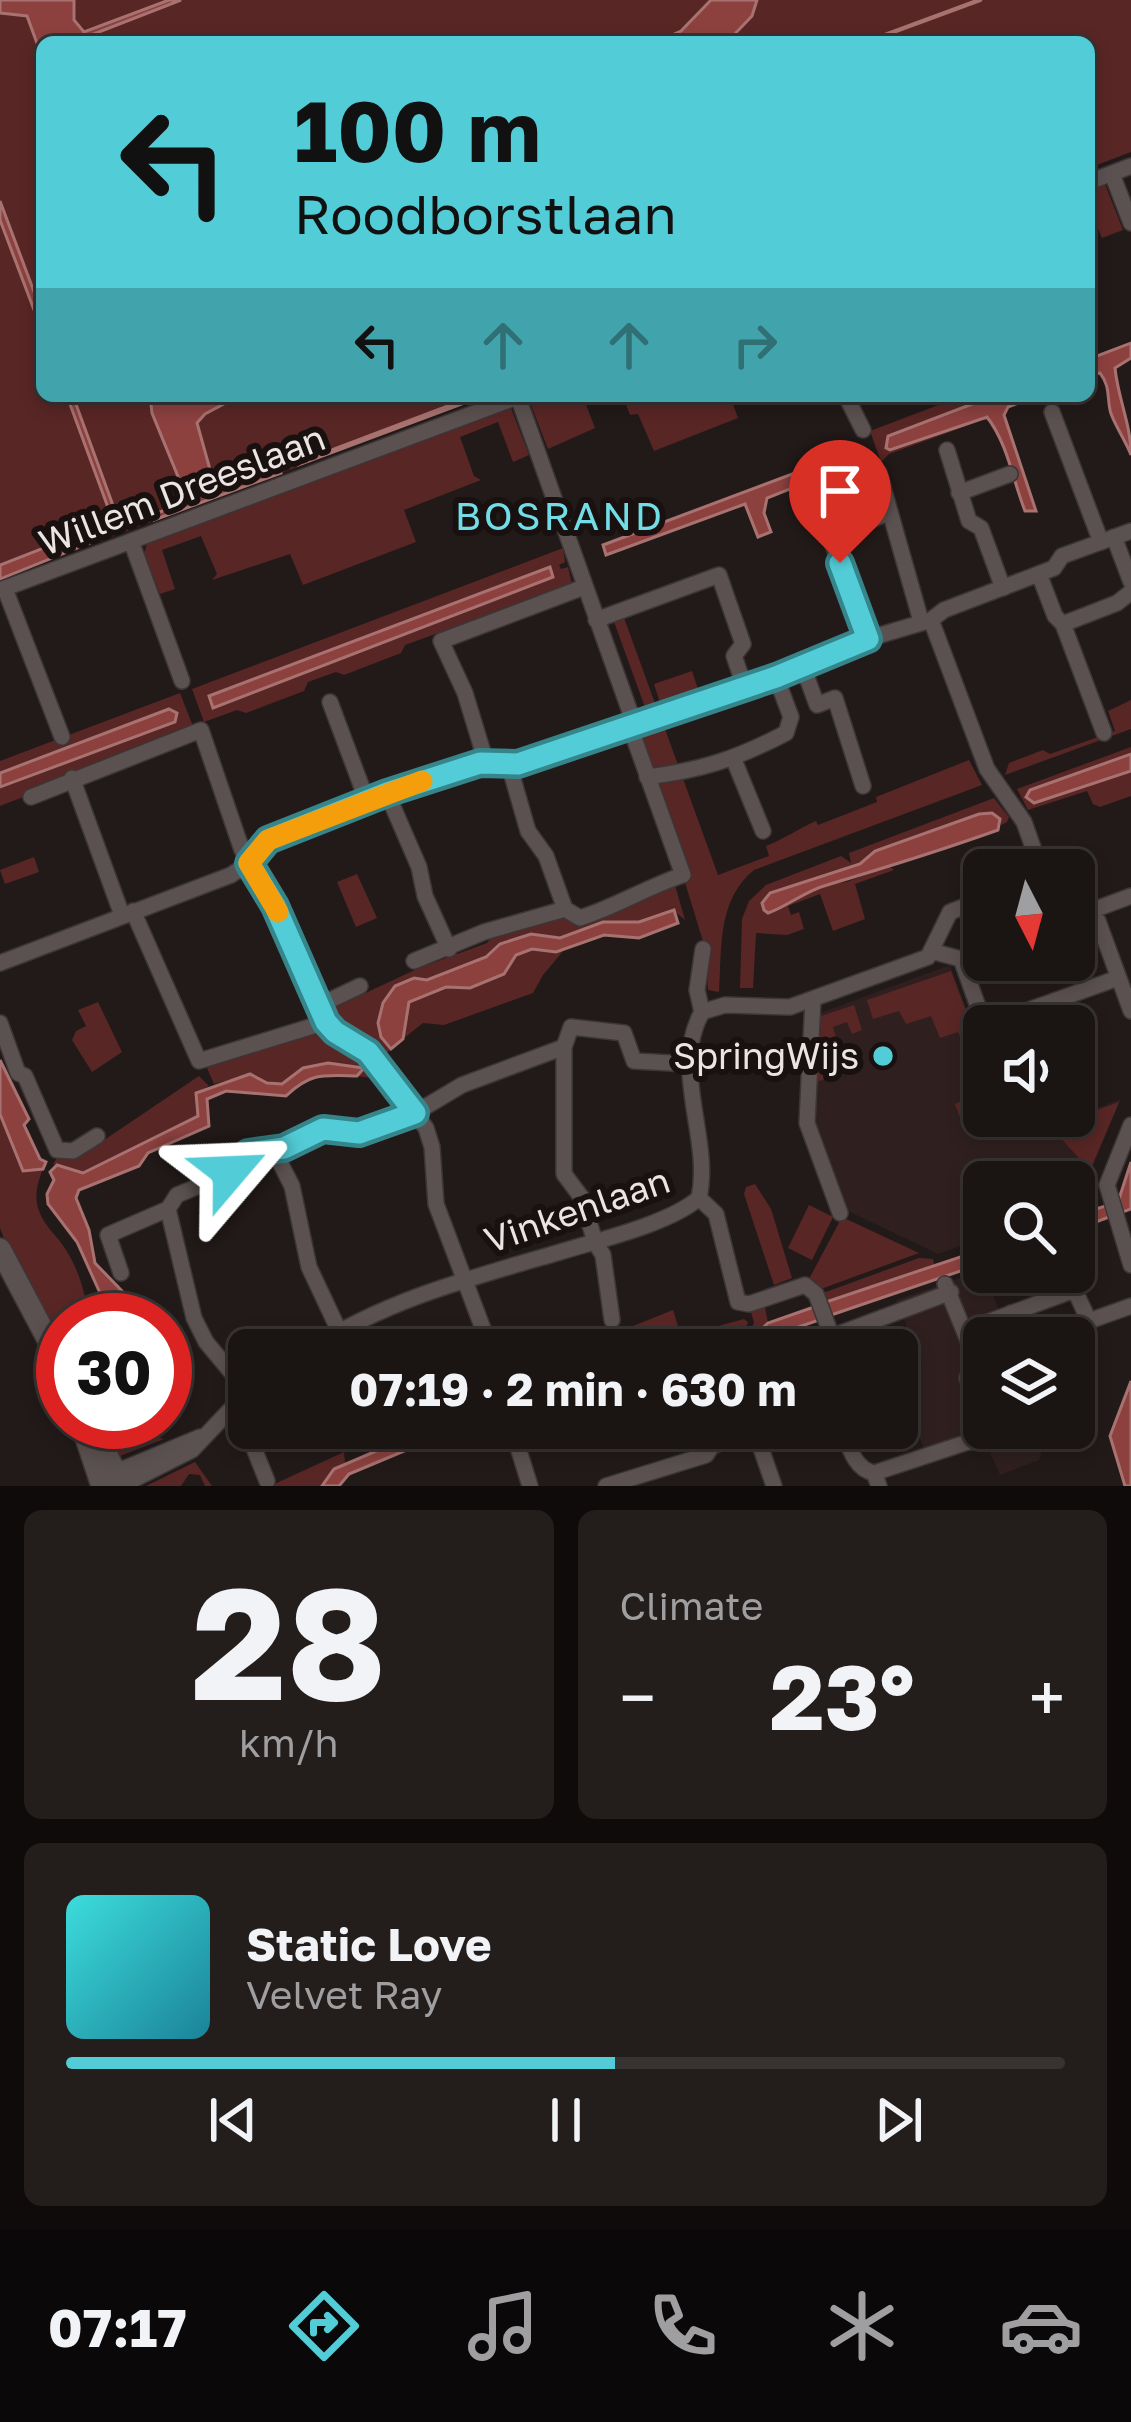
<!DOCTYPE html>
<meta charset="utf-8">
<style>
body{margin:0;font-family:"Golos Text",sans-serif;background:#231d1c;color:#f1f3f6;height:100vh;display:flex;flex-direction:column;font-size:45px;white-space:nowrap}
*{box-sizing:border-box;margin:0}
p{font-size:39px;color:#9f9ea0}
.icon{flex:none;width:66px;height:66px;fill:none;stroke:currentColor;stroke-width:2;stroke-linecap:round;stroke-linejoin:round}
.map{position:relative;height:1486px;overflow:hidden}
.panel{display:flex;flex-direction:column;gap:24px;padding:24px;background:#0e0b0a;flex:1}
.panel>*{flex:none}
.top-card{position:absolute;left:36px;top:36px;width:1059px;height:366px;border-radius:18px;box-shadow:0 6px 18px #0003,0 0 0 3px #383333;background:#52ccd6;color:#111;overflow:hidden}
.needle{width:78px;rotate:174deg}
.fabs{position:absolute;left:963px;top:849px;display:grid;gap:24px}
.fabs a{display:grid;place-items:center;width:132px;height:132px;border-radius:18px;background:#1a1413;box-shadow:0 6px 18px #0003,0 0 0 3px #383333;font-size:60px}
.speed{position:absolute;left:36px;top:1293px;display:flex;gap:24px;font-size:60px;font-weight:700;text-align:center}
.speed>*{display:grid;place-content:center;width:156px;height:156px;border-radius:50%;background:#1a1413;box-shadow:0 6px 18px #0003,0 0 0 3px #383333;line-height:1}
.speed .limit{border:18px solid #d22;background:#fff;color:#111}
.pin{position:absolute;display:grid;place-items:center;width:102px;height:102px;color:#fff;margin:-123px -51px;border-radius:50% 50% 50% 0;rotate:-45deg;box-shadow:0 0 12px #0007}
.pin .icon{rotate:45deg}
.me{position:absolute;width:132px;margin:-66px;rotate:64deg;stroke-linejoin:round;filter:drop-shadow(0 0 9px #0008)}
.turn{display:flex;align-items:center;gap:42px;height:252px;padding:0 60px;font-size:54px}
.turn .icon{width:156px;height:156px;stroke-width:2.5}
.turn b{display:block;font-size:84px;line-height:102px}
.lanes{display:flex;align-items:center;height:114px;padding:0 60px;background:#0003;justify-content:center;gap:60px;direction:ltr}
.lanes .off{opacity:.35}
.big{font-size:90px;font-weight:700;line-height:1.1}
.panel .tile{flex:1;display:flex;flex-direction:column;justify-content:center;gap:18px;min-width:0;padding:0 42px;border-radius:18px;background:#231d1c}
.panel .dial{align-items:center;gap:0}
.dial b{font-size:156px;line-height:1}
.song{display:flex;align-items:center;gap:36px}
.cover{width:144px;height:144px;border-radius:18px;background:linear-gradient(135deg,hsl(180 70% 55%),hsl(190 70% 35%))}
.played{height:12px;border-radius:6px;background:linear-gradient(90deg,#52ccd6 55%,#383333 55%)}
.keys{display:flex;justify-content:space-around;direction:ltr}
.heat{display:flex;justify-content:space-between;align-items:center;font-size:66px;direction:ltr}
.panel .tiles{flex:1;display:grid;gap:24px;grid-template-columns:1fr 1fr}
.tile:last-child{grid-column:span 2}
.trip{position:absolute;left:228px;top:1329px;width:690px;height:120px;border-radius:18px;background:#1a1413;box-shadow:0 6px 18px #0003,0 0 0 3px #383333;font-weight:700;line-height:120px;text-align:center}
.tab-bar{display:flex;height:192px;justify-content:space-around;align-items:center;background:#0a0808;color:#9f9ea0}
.tab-bar .icon{width:84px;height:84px}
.tab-bar .current{color:#52ccd6}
.tab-bar b{font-size:54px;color:#f1f3f6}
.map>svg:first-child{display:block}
.built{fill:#2f201f}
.green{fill:#582625;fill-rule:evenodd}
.water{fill:#8c413f;stroke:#a87270;stroke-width:3}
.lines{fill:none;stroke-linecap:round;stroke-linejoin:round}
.stream{stroke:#a87270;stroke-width:4.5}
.street-casing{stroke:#3c3636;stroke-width:18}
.secondary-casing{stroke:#3c3636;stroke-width:24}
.street{stroke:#5b5150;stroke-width:15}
.secondary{stroke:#5b5150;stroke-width:21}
.route-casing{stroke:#35858b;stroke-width:30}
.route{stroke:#52ccd6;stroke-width:21}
.slow{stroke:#f59e0b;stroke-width:21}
.poi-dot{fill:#52ccd6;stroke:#191110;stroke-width:4.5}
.labels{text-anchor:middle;stroke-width:12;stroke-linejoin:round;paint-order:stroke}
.street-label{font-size:36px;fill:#eae4e3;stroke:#191110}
.poi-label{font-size:36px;fill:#eae4e3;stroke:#191110;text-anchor:end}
.neighbourhood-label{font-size:39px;letter-spacing:3px;fill:#72dde7;stroke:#191110}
</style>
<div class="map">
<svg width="1131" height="1486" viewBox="0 0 1131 1486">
<rect width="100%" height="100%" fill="#221a19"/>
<g class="built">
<polygon points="950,965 984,1058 984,1116 1060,1116 1063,1121 1121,1099 1086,1182 1092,1197 1074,1204 1074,1182 984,1182 984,1237 938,1254 844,1209 813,1126 820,1013"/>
<polygon points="984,1270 1004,1323 1010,1322 1016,1338 984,1338 984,1428 1049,1428 1039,1460 1000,1475 980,1430 924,1449 897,1380 897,1374 922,1364 896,1300"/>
</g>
<g class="green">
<polygon points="0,0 1131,0 1131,152 1089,168 1089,42 42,42 42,396 485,396 0,579"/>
<polygon points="1105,184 1123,230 1102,238 1089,208 1089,190"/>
<polygon points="541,396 600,396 585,402 595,428 548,449 529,400"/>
<polygon points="623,396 730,396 738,418 654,451 638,414 630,415"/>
<polygon points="962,396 993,396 888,436 885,445 890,450 982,417 992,421 983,420 889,454 881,462 870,431"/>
<polygon points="511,408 529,455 513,462 498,422 460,437 474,476 481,480 404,510 416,542 303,585 290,554 212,580 217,574 201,536 162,550 175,589 160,594 144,553 147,544"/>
<path d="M563,548L565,562L559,565L561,569L568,567L572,584L405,645L401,653L344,675L336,672L308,682L304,691L246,713L237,710L204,722L192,689ZM549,567L553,578L212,707L210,696Z"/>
<polygon points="623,615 656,706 646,710 613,619"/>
<polygon points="692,671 699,692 661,706 654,684"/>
<polygon points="180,693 194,729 36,786 31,794 0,806 0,787 177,719 169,709 0,773 0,761"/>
<polygon points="1131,700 1131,729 1005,775 1009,763 1043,750 1050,754 1115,731 1108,711"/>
<path d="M665,729L718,875L769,856L766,846C784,839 798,829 816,821L818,825L877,802L876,797L969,760L982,785L754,870C717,900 722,948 719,992L708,990L706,951L640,736Z"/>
<polygon points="1131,747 1131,754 1030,790 1026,797 1034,803 1131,771 1131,796 1100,807 1093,804 1087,791 1028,810 1017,789"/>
<polygon points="994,798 1009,817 1007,822 1001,825 1000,819 875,852 861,864 770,893 762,903 766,913 830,884 846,882 889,866 894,870 855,884 865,919 833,931 820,894 788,906 791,915 799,912 804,929 787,935 756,933 753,988 740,988 742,919 749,901 766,885 841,856 851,863 849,853"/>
<polygon points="34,857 39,872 5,884 0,870"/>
<polygon points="357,874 377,918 356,927 337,882"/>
<polygon points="675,885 685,920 673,910 639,922 603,922 560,939 531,934 500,944 486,957 427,980 414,978 381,1037 391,1049 380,1060 347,1038 327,1011 419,968 487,943 493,936 560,916 580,924"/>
<polygon points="532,949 564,950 543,975 533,993 444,1025 423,1023 403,1039 409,1002 446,987 470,988 504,974 516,955"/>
<polygon points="951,971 984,1059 971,1065 958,1032 940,1038 931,1016 906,1024 899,1011 873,1019 867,1000"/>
<polygon points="98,1002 122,1052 92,1072 72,1040 76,1031 86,1026 78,1010"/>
<polygon points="854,1005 862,1030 852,1034 847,1022 833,1027 837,1041 829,1048 838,1074 817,1082 821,1016"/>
<path d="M316,1032L353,1055L379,1079L357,1076L363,1068C331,1063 309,1061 282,1084L267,1083L250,1074L214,1084L206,1066Z"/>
<polygon points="199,1076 209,1086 196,1093 198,1116 82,1173 53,1164 57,1158 76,1159"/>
<polygon points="984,1080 984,1102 977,1105 978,1115 968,1118 972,1131 966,1133 955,1104 967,1099 965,1087"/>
<path d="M1119,1102L1089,1173C1080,1153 1062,1147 1055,1125Z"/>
<path d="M0,1114L23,1171L43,1169C30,1201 37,1215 58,1239C75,1259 88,1294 87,1320H63V1353L13,1262L0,1228Z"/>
<polygon points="755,1184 771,1209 792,1278 774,1285 744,1194 746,1187"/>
<polygon points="809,1205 833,1217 812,1260 788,1248"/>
<polygon points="842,1217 919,1253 821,1289 808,1281"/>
<polygon points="919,1258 933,1259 935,1267 826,1302 823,1293"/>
<path d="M764,1302L768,1323C747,1343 736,1350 707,1350L748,1334L754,1323L750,1308Z"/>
<polygon points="673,1310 681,1336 744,1319 748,1322 745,1330 691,1350 624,1350 618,1332"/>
<polygon points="97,1422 128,1422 146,1435 164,1439 120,1456 113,1453"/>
<polygon points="344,1452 345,1463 334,1469 322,1486 270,1486"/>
<polygon points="195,1462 212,1486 205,1486 200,1475 189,1474 181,1486 146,1486"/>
</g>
<g class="water">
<polygon points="0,0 74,0 74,20 84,32 169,0 181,0 91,35 86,42 42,42 42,57 27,16 0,13"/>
<polygon points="711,0 757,0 752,16 727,42 656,42 681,31"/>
<polygon points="0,201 42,313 42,331 0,220"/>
<path d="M1131,343V358L1115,368C1118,399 1131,424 1131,455C1126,441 1112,421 1110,410C1107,395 1110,386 1100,373L1089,375V359Z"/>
<polygon points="67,396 73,396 122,530 0,579 0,565 113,521"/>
<polygon points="150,396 239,396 205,414 197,423 216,491 280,469 281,473 154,520 152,515 188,501 152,413"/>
<polygon points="474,396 483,396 298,465 297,463"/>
<path d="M993,396H1037L1008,407L1004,415L1036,511H1025C1013,481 1008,444 987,417L890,450L886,448L888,436Z"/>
<polygon points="848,453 855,455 853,464 767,498 764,513 771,532 758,537 745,504 606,555 603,545"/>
<polygon points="550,567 553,577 213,708 209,696"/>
<polygon points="169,709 177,713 175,722 0,787 0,773"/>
<polygon points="1131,754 1131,771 1034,803 1026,797 1030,790"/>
<path d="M992,813L1000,819L998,830C942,850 884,868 827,885C805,891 788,906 768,913L764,910L762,903L770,893L860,864L875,851L979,814Z"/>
<polygon points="674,910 678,923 639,938 604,935 556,952 532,949 516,955 504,974 470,988 446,987 409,1002 403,1039 391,1049 381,1037 378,1023 383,1003 395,986 414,978 427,980 486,957 500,944 531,934 560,938 603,922 639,922"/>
<polygon points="0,1060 29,1119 24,1125 40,1159 46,1162 43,1169 23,1171 0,1114"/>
<path d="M328,1063L364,1068L357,1076C324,1075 311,1072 286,1096L226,1091L207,1099L209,1126L148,1153L139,1166L79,1190L76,1198L89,1230L95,1263L124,1293L133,1320H101L100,1293L77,1242L48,1204L47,1194L54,1180L50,1172L57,1165L83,1173L198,1116L196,1093L250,1074L267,1083L282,1084L303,1068Z"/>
<polygon points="1131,1162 1131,1209 1074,1230 1074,1216 1118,1202"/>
<polygon points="984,1249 984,1263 831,1315 826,1302"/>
<polygon points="814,1307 819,1320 772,1336 762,1350 732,1350 744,1345 768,1323"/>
<polygon points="1131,1381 1131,1486 1125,1486 1110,1436"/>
<polygon points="430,1428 459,1428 349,1474 339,1486 322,1486 334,1469"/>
</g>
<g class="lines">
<polyline class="stream" points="866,42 980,0"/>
<defs>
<g id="street">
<polyline points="1112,174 1131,223"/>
<polyline points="1089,182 1131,166"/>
<polyline points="846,396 863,430"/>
<polyline points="518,397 634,723"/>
<polyline points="1052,412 1101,542"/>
<polyline points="947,450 969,521 981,528 1003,588"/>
<polyline points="879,473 921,621"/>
<polyline points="959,493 1010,474"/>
<polyline points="822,515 867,639"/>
<polyline points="829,535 889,513"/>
<polyline points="1114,537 1131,582"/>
<polyline points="131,541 182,681"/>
<polyline points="1039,574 1055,616 1063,624 1104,733"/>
<polyline points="5,589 62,737"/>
<polyline points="0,590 520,396"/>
<polyline points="596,620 719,575 743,644 734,656 744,685"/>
<polyline points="931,620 987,769 1024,822 1041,870"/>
<polyline points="1063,624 1117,603 1131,592"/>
<polyline points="803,667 817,705 835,698 863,786"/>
<polyline points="330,702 367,801"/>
<polyline points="734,760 763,831"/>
<polyline points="486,762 465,693 441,641 584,587"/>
<polyline points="509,765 528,831 546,856 565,909"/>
<path d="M647,777C702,770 736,759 786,733L791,717L776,677"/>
<polyline points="72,778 122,915"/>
<polyline points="387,793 419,867 425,896 449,949"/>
<polyline points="31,797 201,730 242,850 275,906 326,1022 335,1032 368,1052 426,1128 432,1147 436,1204 491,1350"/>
<polyline points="1074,904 1098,921 1131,1011"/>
<polyline points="133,911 199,1061 326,1022"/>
<polyline points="1088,912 1131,896"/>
<polyline points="931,951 961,959 985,1026"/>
<path d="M414,961L484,932L565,909L580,918C615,907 647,887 683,875L629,724"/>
<polyline points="0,963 231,875 249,863 268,840 387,793 480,763 518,764 776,677 867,639 931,620 944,610 1054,568 1062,556 1131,531"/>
<polyline points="813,999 807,1123 840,1213"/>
<polyline points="318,1006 360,986"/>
<polyline points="702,1012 725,1005 790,1007 928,957 950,912 984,899"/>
<polyline points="0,1023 18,1073 25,1076 57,1150 73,1151 97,1136"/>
<polyline points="1001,1026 1011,1023 1012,1016 1118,978"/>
<polyline points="564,1047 564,1174 582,1198 595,1242 603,1255 612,1320"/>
<polyline points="1131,1125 1107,1185 1131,1265"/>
<polyline points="272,1147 292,1186 309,1267 348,1350"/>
<polyline points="699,1198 716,1214 738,1302 749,1304 805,1285 816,1294 832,1337"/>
<polyline points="168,1209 194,1318 206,1342 247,1391"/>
<polyline points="121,1273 108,1235 168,1209 177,1195 228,1174 248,1153 284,1148 323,1129 359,1133 415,1113 462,1085 564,1047 571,1027 624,1033 634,1061 690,1064"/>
<polyline points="945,1284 975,1358 967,1378 984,1424"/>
<polyline points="1011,1313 1020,1338"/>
<polyline points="966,1330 1069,1292 1076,1293 1089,1321"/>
<path d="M309,1350C385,1300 474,1277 560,1252C599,1240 669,1224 699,1198C712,1138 670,1069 702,1012L697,990L703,949"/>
<polyline points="817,1350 820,1341 951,1292"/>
<polyline points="1074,1357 1089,1321 1131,1306"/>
<polyline points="236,1403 267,1481"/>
<polyline points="374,1428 375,1428"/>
<polyline points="512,1428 530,1486"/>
<path d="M842,1428C849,1446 854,1469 874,1473L879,1486"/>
<polyline points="755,1431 774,1486"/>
<polyline points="874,1473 968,1442 1008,1441 1041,1428"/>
<polyline points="111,1474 200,1437"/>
<polyline points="121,1486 192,1450 249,1390"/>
<polyline points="606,1486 706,1455 712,1446 764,1428"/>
</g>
<g id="secondary">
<polyline points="0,1249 63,1368"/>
<polyline points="91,1422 122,1486"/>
<polyline points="81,1423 102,1486"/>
</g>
</defs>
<use href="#street" class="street-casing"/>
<use href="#secondary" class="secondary-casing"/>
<use href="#street" class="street"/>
<use href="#secondary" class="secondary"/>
</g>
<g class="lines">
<defs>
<polyline id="route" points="230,1172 248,1153 284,1148 323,1129 359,1133 415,1113 368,1052 335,1032 326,1022 275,906 249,863 268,840 387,793 480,763 518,764 776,677 868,639 840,563"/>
</defs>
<use href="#route" class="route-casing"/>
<use href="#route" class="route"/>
<polyline class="slow" points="278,912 249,863 268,840 422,781"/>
</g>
<circle class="poi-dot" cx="883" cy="1056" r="12"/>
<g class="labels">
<g class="street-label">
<text transform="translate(182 490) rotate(-21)" y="13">Willem Dreeslaan</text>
<text transform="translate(577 1210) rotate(-19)" y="13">Vinkenlaan</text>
</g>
<g class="poi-label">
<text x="859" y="1069">SpringWijs</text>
</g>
<g class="neighbourhood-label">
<text x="560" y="530">BOSRAND</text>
</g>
</g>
</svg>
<div class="fabs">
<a><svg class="needle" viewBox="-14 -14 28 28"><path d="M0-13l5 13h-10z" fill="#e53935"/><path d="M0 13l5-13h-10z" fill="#9f9ea0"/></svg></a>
<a><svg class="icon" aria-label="sound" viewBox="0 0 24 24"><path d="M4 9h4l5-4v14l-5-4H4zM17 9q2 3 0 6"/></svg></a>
<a><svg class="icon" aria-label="search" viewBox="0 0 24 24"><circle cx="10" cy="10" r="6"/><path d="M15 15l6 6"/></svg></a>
<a><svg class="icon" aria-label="layers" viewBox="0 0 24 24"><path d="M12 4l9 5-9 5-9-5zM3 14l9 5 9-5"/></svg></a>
</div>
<div class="speed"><div class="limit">30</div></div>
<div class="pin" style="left:840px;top:563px;background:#d93025"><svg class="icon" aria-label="arrive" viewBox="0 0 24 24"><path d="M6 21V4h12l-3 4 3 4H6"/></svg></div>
<svg class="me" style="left:230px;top:1172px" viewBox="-20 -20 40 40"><path d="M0-17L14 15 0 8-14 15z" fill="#52ccd6" stroke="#fff" stroke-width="4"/></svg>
<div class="trip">07:19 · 2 min · 630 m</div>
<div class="top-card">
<div class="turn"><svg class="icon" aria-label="left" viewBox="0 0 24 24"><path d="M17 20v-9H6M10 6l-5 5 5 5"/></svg><div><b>100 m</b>Roodborstlaan</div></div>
<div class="lanes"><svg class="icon" aria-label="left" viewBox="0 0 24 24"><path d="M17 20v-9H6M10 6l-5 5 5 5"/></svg><svg class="icon off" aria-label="ahead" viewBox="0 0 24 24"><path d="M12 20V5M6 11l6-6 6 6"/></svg><svg class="icon off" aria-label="ahead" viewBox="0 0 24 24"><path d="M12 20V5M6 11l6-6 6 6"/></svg><svg class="icon off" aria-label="right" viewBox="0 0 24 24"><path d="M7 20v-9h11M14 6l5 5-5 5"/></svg></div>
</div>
</div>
<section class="panel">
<div class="tiles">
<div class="tile dial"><b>28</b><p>km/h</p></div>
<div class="tile"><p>Climate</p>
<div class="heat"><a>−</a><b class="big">23°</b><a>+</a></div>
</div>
<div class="tile">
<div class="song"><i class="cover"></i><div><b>Static Love</b><p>Velvet Ray</p></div></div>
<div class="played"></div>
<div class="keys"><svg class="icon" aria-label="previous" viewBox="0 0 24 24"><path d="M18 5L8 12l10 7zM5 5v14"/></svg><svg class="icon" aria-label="pause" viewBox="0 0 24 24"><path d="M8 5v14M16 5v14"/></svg><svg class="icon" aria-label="next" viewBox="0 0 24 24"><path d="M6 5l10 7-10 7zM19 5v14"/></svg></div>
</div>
</div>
</section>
<nav class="tab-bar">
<b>07:17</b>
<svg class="icon current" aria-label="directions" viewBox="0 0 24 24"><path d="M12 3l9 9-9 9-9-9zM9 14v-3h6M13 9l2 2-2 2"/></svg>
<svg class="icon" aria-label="music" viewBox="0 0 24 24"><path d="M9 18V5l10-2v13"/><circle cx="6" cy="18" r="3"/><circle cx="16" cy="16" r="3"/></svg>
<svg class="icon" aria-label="phone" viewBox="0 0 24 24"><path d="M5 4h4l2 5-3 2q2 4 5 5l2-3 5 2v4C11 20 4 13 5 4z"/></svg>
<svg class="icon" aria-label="climate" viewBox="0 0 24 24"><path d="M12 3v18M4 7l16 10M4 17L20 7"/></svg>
<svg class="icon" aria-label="car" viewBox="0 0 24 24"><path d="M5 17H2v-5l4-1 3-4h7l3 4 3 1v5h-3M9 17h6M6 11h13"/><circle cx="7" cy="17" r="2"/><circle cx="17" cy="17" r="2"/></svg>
</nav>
